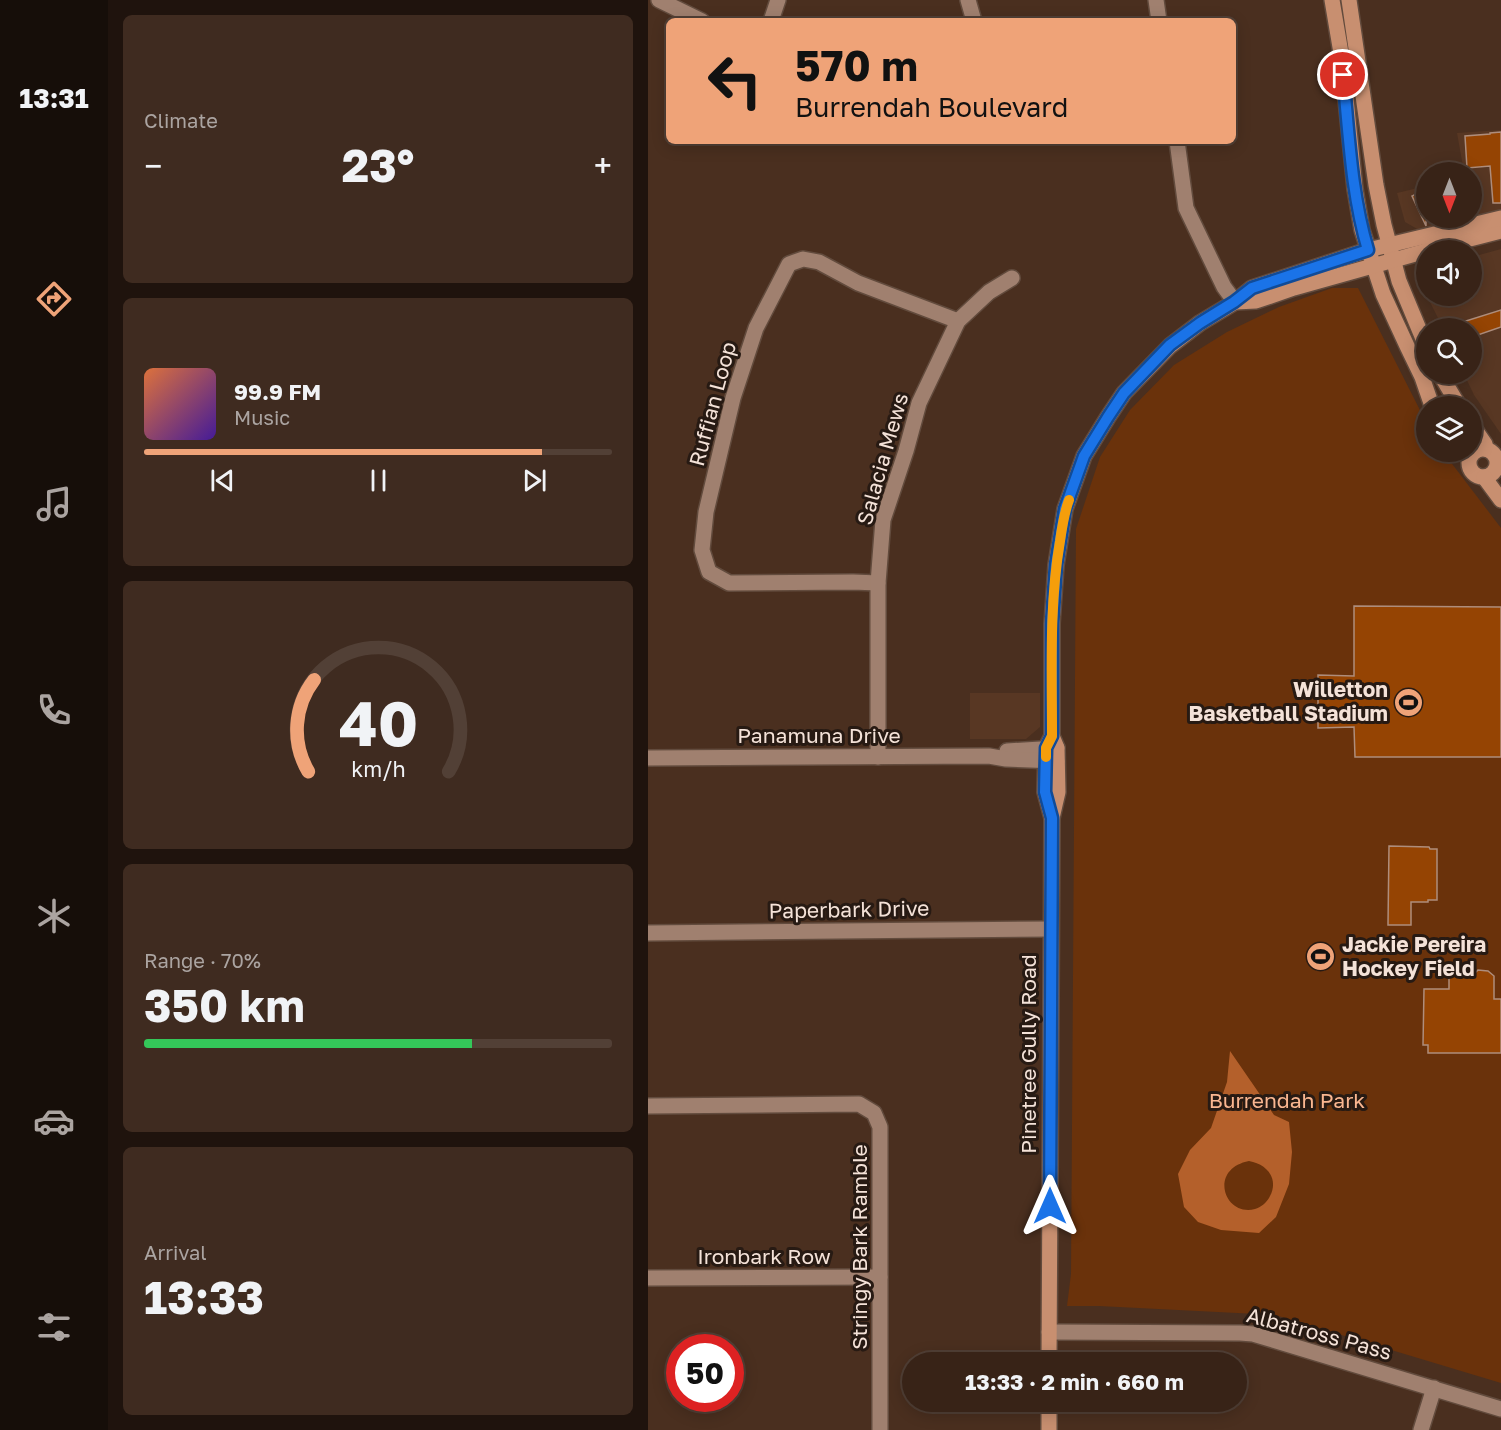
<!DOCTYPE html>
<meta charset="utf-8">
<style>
body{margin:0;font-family:"Golos Text",sans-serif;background:#3f2b20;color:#f1f3f6;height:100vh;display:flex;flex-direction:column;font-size:22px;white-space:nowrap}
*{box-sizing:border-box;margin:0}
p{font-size:20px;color:#aba4a1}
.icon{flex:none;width:33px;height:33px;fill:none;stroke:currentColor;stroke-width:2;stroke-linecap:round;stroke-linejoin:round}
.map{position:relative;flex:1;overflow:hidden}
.drawer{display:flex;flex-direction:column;gap:15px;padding:15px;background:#1f130d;width:540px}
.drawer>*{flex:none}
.guide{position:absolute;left:18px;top:18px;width:570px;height:126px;border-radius:9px;box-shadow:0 3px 15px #0003,0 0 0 2px #524036;background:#efa378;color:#111;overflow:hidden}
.needle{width:39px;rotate:180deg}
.fabs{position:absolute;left:768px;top:162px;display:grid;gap:12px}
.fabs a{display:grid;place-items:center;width:66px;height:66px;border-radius:50%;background:#382317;box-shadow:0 3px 15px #0003,0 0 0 2px #524036;font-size:30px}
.speed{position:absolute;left:18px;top:1334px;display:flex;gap:12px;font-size:30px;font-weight:700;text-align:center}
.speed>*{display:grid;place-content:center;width:78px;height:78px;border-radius:50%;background:#382317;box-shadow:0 3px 15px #0003,0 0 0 2px #524036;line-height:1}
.speed .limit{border:9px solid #d22;background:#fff;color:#111}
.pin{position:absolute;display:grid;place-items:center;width:51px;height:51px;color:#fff;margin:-26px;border:3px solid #fff;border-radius:50%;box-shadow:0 2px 6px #0007}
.me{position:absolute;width:66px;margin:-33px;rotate:0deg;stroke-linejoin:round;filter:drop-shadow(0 0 4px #0008)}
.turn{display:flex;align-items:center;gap:21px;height:126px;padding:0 30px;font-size:27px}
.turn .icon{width:78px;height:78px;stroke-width:2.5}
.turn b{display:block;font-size:42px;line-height:51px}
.big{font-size:45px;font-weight:700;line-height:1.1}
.drawer .card{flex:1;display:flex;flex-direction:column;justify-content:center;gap:9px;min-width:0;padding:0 21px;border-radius:9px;background:#3f2b20}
.drawer .dial{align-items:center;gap:0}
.dial svg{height:156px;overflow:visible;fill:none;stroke:#524036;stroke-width:7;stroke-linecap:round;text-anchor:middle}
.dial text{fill:#f1f3f6;stroke:none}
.song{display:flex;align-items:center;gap:18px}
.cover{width:72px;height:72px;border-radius:9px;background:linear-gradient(135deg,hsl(20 70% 55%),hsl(260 70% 35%))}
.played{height:6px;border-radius:3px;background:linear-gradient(90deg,#efa378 85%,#524036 85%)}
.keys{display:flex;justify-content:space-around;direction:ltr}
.heat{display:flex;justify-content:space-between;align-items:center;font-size:33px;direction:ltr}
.charge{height:9px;border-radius:4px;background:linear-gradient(90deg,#34c759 70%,#524036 0)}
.trip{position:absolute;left:254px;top:1352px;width:345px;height:60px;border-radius:30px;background:#382317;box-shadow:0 3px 15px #0003,0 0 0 2px #524036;font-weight:700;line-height:60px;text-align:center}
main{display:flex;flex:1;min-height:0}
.dock{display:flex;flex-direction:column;width:108px;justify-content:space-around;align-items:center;background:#160e09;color:#aba4a1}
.dock .icon{width:42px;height:42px}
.dock .active{color:#efa378}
.dock b{font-size:27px;color:#f1f3f6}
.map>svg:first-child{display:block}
.built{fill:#583723}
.green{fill:#6a320b}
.water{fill:#b4602b;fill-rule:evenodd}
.building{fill:#954403;stroke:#ae8d7c;stroke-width:1.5}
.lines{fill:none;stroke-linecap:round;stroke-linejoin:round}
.minor-casing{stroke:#624b3d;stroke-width:18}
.major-casing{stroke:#624b3d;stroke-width:18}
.minor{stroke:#a0806f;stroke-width:15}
.major{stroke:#c88f70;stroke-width:15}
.route-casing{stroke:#114b97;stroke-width:15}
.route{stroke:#1a73e8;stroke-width:10}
.slow{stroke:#f59e0b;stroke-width:10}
.labels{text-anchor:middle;stroke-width:6;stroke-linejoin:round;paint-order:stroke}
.street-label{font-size:21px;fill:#f4e2d8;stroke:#271a13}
.poi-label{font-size:21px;font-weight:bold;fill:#f4e2d8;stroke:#271a13;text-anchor:end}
.park-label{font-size:21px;fill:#fab690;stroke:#271a13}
</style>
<main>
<nav class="dock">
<b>13:31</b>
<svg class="icon active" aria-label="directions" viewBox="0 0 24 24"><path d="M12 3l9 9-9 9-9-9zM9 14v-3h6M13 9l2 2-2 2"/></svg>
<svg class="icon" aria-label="music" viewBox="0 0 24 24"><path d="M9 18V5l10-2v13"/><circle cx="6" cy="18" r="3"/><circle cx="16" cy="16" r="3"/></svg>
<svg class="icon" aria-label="phone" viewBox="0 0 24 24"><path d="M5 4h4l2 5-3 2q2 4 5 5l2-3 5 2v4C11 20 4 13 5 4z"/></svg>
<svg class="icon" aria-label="climate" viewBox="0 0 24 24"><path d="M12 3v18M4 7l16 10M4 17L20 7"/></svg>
<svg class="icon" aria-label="car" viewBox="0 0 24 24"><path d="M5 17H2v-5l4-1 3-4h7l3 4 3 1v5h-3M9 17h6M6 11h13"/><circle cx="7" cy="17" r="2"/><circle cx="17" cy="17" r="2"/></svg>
<svg class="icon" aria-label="filters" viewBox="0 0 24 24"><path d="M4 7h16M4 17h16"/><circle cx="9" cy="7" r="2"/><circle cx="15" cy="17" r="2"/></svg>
</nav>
<section class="drawer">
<div class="card"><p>Climate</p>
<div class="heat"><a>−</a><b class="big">23°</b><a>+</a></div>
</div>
<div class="card">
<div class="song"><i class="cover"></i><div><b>99.9 FM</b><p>Music</p></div></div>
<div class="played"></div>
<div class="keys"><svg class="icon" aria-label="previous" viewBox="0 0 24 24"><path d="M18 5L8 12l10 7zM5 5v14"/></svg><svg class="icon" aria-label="pause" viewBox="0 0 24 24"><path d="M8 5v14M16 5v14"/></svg><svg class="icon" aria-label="next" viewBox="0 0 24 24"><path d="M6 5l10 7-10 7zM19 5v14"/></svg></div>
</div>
<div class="card dial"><svg viewBox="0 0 100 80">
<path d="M14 69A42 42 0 1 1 86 69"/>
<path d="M14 69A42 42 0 0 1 17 22" stroke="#efa378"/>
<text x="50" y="56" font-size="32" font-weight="700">40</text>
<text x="50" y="72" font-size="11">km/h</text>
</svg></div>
<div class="card"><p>Range · 70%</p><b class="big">350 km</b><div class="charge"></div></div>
<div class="card"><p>Arrival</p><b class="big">13:33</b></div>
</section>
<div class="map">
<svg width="853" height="1430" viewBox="0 0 853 1430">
<rect width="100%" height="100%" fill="#4a2f1f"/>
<g class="built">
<polygon points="853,130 853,211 771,230 757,222 749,193 778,186 778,218 824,218 824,172 816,172 809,133"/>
<polygon points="853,249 853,434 826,395 816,374 824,374 824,328 795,328 779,296 824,296 824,257"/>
<polygon points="322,693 392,693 392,727 378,739 322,739"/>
</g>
<polygon class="green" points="684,288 710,288 778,422 778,452 795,452 853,528 853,1383 627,1315 451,1306 419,1306 423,1274 428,529 452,457 482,410 526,365 579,332 631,307"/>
<path class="water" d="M582,1051L626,1115L641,1122L644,1152L641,1184L628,1217L611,1233L573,1230L550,1222L536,1207L530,1174L542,1150L563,1128L579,1082ZM601,1161C619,1164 632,1179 621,1198C618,1203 613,1207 607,1209C576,1217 560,1169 601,1161Z"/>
<g class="building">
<polygon points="853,132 853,203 845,203 842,166 819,168 817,136 842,134 842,133"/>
<polygon points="778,189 778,226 764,196"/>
<polygon points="853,310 853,327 824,337 824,328 803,328 802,326"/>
<polygon points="706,606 853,607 853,757 707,757 706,727 670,728 670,675 706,676"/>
<polygon points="741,846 781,847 782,849 789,849 789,900 780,900 780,902 763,902 763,925 740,925"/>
<polygon points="804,970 815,970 818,973 827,973 830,970 840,971 846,976 846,999 853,999 853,1053 780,1053 780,1045 775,1045 776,989 801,989 801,974"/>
</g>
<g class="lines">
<defs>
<g id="minor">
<polyline points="11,0 54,21"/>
<polyline points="320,0 326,21"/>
<polyline points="508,0 511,21"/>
<polyline points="123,21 130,0"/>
<polyline points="529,141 538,208 576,287 587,302"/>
<polyline points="230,583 205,582 81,583 61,572 54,550 58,512 85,398 108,328 141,264 155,259 171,262 210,283 310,321"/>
<polyline points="359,751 409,748"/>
<polyline points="230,757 230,583 235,520 258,451 271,403 310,321 341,292 364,278"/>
<polyline points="0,758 341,756 358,759 409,761"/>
<polyline points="0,933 403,929"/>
<polyline points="0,1106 211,1104 226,1113 232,1127 232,1430"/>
<polyline points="0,1278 232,1277"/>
<polyline points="401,1332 592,1333 605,1334 853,1409"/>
<polyline points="773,1430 786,1388"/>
</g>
<g id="major">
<polyline points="684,0 694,59 707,189 714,230 735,294 759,346 774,377 784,406"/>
<polyline points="701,0 728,185 736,225 751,281 778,346"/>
<polyline points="779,250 853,231"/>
<polyline points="587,302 608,301 646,288 778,251"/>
<polyline points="792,374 811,406"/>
<polyline points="824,425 837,444 838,449"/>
<circle cx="835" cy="463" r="14"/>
<polyline points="836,477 853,500"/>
<polyline points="404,818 397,792 398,748 404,736 404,624 408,565 417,509 436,456 460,417 476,393 522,346 552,323 587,302 604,288 720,250 853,218"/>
<polyline points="401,1362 404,818 410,792 409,748 404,736"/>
<polyline points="401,1430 401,1401"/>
</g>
</defs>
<use href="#minor" class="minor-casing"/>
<use href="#major" class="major-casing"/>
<use href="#minor" class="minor"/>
<use href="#major" class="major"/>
</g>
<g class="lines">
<defs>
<path id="route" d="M402,1206L404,818L397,792L398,748L404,736V624L408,565L417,509L436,456L460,417L476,393L522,345L552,323L586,302L604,288L720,250C703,193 701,133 695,75"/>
</defs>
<use href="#route" class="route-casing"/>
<use href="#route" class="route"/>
<path class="slow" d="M398,757V748L404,736C404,671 401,605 412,541C414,527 416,513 421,500"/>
</g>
<defs>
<symbol id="stadium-disc" viewBox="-11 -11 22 22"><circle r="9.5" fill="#efa378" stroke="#271a13"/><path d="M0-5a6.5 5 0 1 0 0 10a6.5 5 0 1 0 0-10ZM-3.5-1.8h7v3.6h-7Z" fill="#111"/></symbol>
</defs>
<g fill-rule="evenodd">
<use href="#stadium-disc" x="744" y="686" width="33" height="33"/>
<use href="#stadium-disc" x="656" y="940" width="33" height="33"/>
</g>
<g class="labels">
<g class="street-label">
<text transform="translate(65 404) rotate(-75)" y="7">Ruffian Loop</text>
<text transform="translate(235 459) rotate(-74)" y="7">Salacia Mews</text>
<text x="171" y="743">Panamuna Drive</text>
<text transform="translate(201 910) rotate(-1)" y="7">Paperbark Drive</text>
<text transform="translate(381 1054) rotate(-90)" y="7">Pinetree Gully Road</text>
<text transform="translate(212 1247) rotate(-90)" y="7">Stringy Bark Ramble</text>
<text x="116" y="1264">Ironbark Row</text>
<text transform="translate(671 1334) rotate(15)" y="7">Albatross Pass</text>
</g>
<g class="poi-label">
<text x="740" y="697">Willetton<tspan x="740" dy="24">Basketball Stadium</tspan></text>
<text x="694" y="952" text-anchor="start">Jackie Pereira<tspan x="694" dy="24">Hockey Field</tspan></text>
</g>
<g class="park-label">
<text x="639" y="1108">Burrendah Park</text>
</g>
</g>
</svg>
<div class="fabs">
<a><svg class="needle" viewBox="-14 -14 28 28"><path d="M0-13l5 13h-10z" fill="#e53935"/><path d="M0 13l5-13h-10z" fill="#aba4a1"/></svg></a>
<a><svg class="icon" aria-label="sound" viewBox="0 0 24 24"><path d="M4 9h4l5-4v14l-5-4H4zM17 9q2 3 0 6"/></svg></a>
<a><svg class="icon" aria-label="search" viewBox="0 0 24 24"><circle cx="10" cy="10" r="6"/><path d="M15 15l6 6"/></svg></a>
<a><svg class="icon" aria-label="layers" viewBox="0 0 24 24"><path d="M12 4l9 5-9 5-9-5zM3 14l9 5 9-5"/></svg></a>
</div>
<div class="speed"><div class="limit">50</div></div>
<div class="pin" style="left:695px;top:75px;background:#d93025"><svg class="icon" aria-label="arrive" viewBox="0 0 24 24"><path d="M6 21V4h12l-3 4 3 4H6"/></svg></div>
<svg class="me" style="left:402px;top:1206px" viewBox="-20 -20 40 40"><path d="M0-17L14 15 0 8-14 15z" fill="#1a73e8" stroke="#fff" stroke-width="4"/></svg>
<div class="trip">13:33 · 2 min · 660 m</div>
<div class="guide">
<div class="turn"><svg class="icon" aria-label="left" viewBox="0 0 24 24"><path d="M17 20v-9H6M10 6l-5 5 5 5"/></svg><div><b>570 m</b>Burrendah Boulevard</div></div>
</div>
</div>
</main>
